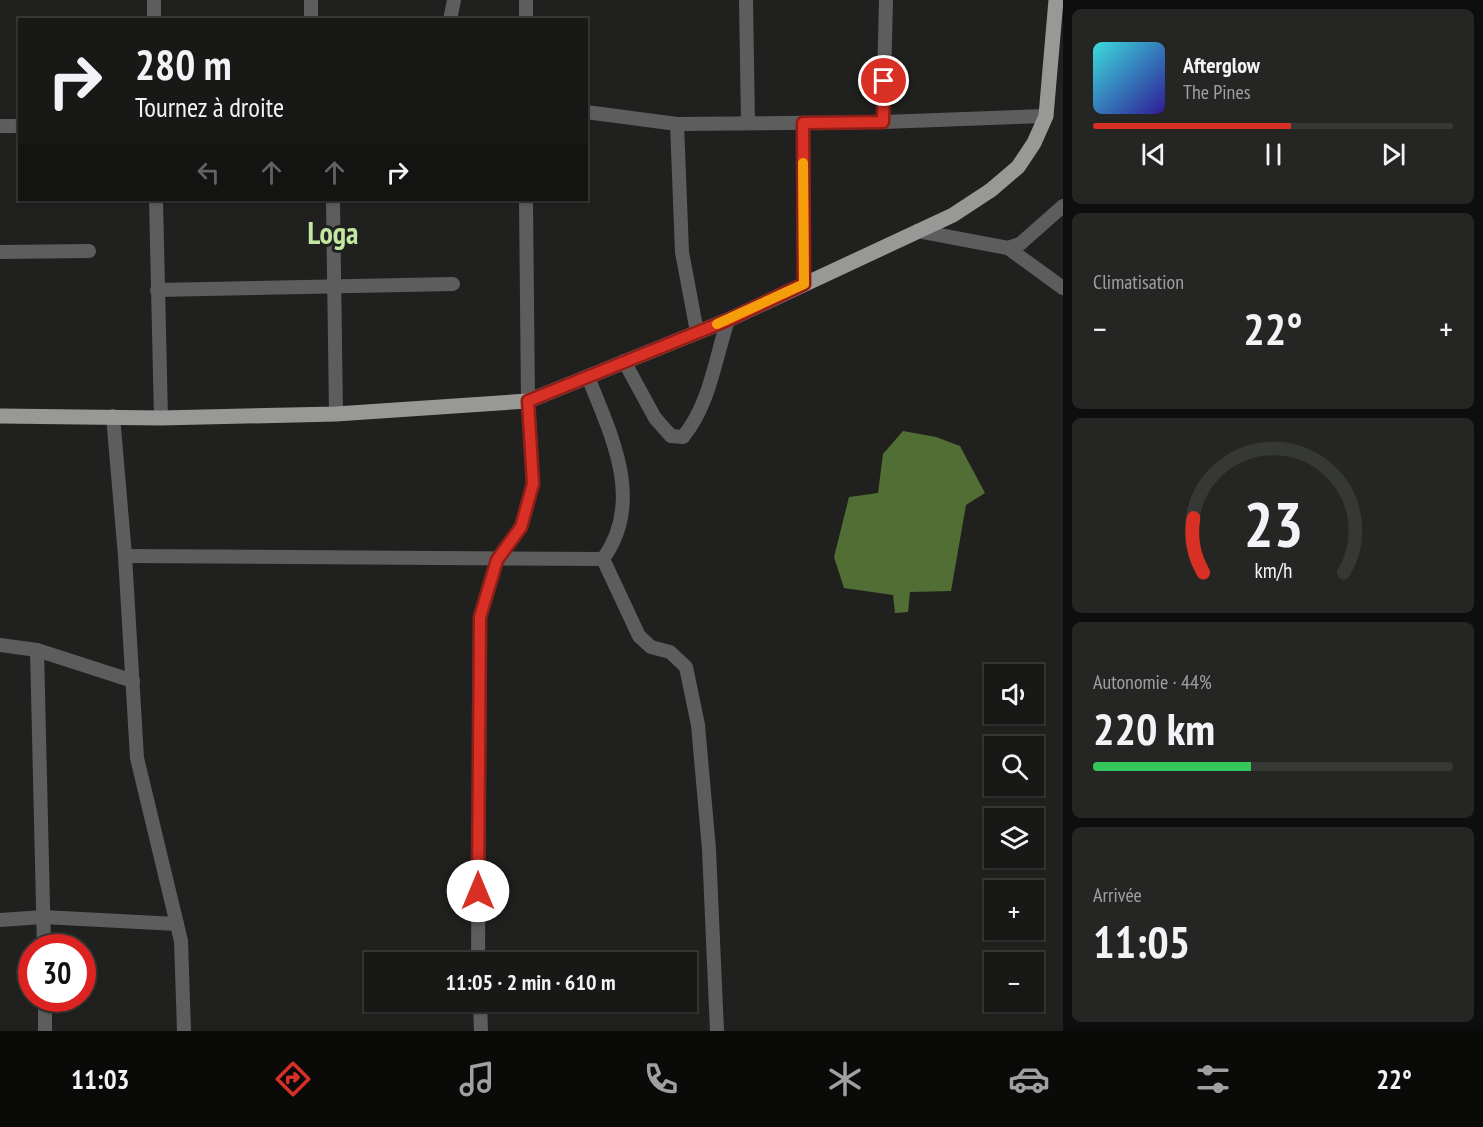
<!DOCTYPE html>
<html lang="fr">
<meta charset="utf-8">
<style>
body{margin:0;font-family:"PT Sans Narrow",sans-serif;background:#252624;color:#f1f3f6;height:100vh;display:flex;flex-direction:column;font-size:22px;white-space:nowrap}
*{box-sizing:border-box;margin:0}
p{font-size:20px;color:#9fa0a1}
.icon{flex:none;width:33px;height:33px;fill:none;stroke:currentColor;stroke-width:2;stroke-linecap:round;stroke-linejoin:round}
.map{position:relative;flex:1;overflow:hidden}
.side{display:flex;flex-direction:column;gap:9px;padding:9px;background:#0d0e0d;width:420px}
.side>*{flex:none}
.guide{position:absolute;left:18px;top:18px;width:570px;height:183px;border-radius:0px;box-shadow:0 2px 4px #0004,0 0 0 2px #363836;background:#181917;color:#f1f3f6;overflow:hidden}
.fabs{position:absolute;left:984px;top:664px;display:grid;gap:12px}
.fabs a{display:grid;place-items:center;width:60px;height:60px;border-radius:0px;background:#181917;box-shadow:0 2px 4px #0004,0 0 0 2px #363836;font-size:30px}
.speed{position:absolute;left:18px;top:934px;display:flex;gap:12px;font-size:30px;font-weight:700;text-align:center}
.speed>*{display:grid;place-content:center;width:78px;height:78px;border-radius:50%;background:#181917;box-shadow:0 2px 4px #0004,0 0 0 2px #363836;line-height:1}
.speed .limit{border:9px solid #d22;background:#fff;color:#111}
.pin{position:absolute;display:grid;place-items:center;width:51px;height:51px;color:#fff;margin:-26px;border:3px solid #fff;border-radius:50%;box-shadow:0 2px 6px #0007}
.me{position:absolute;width:66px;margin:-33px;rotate:0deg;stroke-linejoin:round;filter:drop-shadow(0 0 4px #0008)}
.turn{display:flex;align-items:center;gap:21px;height:126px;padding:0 18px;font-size:27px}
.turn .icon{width:78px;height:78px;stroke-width:2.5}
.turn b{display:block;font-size:42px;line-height:51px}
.lanes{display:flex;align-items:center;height:57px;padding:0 18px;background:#0003;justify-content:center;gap:30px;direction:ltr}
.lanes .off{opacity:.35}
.big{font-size:45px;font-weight:800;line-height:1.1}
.side .tile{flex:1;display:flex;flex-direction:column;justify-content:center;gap:9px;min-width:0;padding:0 21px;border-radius:9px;background:#252624}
.side .dial{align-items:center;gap:0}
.dial svg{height:156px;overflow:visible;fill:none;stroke:#363836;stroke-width:7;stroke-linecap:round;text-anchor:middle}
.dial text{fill:#f1f3f6;stroke:none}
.song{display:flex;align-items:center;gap:18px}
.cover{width:72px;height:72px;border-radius:9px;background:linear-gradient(135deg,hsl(180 70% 55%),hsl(250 70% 35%))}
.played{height:6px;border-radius:3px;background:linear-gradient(90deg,#d93025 55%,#363836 55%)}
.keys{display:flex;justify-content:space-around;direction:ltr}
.heat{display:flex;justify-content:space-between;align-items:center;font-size:33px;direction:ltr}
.charge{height:9px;border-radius:4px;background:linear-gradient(90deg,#34c759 44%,#363836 0)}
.trip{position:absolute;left:364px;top:952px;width:333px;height:60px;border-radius:0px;background:#181917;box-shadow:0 2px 4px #0004,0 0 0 2px #363836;font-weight:800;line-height:60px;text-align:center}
.tab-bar{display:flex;height:96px;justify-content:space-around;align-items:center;background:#0a0a09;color:#9fa0a1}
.tab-bar .icon{width:42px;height:42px}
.tab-bar .selected{color:#d93025}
.tab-bar b{font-size:27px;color:#f1f3f6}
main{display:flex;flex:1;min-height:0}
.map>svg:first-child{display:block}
.water{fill:#516e35}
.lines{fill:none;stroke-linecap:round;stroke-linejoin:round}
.minor{stroke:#5c5d5c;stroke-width:14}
.major{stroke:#989996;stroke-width:15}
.route-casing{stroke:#8d1f18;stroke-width:15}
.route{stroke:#d93025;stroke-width:10}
.slow{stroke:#f59e0b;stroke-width:10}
.labels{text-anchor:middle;stroke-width:6;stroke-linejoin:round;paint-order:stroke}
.town-label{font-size:30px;font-weight:bold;fill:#c2e7a2;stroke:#20211f}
</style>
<main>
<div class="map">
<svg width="1063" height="1031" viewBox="0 0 1063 1031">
<rect width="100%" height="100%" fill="#20211f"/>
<polygon class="water" points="903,431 936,437 960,446 985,493 966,505 951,591 910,592 908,612 895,613 893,595 844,588 834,557 849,497 878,493 883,454"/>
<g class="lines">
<g class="minor">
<polyline points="154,0 154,20"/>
<polyline points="746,0 748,123"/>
<polyline points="311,20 311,0"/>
<polyline points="450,20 454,0"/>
<polyline points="526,20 526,0"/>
<polyline points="586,112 677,124 883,122 1046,116"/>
<polyline points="883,122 886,0"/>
<polyline points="803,123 804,284"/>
<polyline points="677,124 682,252 697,332"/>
<polyline points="0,126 20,126"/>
<polyline points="156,200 161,418"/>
<polyline points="333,200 336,414"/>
<polyline points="918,231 1008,248 1063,288"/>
<polyline points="1008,248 1020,244 1063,206"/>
<polyline points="0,252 89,251"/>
<polyline points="157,290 453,284"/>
<path d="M624,361L655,418L671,436L683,437C710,404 715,359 728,320"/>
<polyline points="113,416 125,556 137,758 181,941 184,1031"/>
<path d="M125,556L603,559C645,501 611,435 588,377"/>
<polyline points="603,559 639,636 651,647 670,652 686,667 698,725 709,849 717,1031"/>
<polyline points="0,645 37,650 133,681"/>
<polyline points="37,650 44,948"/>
<polyline points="0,920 43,917 177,924"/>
<polyline points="478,963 480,617 497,560 521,527 533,484 528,401 526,200"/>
<polyline points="45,999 45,1031"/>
<polyline points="480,1002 481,1031"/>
</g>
<polyline class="major" points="0,416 161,418 336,414 528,401 728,320 953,215 991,190 1018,167 1034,143 1046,116 1056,0"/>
</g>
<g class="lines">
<defs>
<polyline id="route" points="478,891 480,617 497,560 521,527 533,484 528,401 728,320 804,284 803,123 883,122 884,81"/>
</defs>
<use href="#route" class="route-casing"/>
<use href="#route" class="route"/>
<polyline class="slow" points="717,324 804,284 803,163"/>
</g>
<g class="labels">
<g class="town-label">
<text x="333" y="244">Loga</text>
</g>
</g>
</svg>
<div class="fabs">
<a><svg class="icon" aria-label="sound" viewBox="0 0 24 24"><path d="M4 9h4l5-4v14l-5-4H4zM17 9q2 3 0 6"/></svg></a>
<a><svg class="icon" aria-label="search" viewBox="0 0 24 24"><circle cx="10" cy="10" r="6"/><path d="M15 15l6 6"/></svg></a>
<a><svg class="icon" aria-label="layers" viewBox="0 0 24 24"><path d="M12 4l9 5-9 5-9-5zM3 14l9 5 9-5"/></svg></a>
<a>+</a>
<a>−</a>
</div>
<div class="speed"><div class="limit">30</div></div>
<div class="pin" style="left:884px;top:81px;background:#d93025"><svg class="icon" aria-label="arrive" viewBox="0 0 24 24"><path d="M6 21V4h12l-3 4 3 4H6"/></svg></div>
<svg class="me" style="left:478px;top:891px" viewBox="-20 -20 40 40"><circle r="19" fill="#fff"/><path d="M0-13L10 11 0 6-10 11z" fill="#d93025"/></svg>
<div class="trip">11:05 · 2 min · 610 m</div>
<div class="guide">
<div class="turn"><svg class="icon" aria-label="right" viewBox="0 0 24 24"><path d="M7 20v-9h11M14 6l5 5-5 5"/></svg><div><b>280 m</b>Tournez à droite</div></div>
<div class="lanes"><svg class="icon off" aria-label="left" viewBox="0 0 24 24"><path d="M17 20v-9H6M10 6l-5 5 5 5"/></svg><svg class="icon off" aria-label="ahead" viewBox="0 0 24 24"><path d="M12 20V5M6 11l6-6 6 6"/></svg><svg class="icon off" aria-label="ahead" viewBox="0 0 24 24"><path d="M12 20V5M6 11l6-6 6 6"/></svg><svg class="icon" aria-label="right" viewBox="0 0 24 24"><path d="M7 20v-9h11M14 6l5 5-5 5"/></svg></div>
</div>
</div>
<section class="side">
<div class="tile">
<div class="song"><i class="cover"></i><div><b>Afterglow</b><p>The Pines</p></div></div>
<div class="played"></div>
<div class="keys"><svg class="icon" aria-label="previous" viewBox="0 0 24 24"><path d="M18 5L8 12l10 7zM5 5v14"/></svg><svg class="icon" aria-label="pause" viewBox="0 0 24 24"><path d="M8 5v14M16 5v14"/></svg><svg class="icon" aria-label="next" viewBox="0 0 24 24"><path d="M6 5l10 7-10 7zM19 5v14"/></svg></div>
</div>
<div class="tile"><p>Climatisation</p>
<div class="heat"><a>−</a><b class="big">22°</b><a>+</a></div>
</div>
<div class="tile dial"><svg viewBox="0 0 100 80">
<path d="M14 69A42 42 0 1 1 86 69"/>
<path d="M14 69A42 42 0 0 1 9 41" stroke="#d93025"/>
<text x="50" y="56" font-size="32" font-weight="700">23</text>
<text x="50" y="72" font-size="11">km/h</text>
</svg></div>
<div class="tile"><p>Autonomie · 44%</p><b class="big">220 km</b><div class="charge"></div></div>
<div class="tile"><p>Arrivée</p><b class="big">11:05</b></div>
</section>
</main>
<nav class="tab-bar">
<b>11:03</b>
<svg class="icon selected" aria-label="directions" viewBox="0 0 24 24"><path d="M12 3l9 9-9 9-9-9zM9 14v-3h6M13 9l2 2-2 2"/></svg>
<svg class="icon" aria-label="music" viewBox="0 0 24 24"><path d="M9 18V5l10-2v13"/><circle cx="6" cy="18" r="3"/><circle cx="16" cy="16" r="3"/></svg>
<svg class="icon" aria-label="phone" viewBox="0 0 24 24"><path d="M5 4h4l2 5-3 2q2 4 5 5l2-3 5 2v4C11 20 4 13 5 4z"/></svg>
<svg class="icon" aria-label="climate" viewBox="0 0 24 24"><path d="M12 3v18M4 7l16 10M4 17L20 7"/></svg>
<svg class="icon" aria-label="car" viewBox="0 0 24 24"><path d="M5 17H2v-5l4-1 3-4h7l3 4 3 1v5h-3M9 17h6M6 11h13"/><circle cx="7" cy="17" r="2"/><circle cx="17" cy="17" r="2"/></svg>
<svg class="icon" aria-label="filters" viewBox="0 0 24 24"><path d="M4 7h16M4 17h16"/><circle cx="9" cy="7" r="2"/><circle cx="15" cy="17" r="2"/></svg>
<b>22°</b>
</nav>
